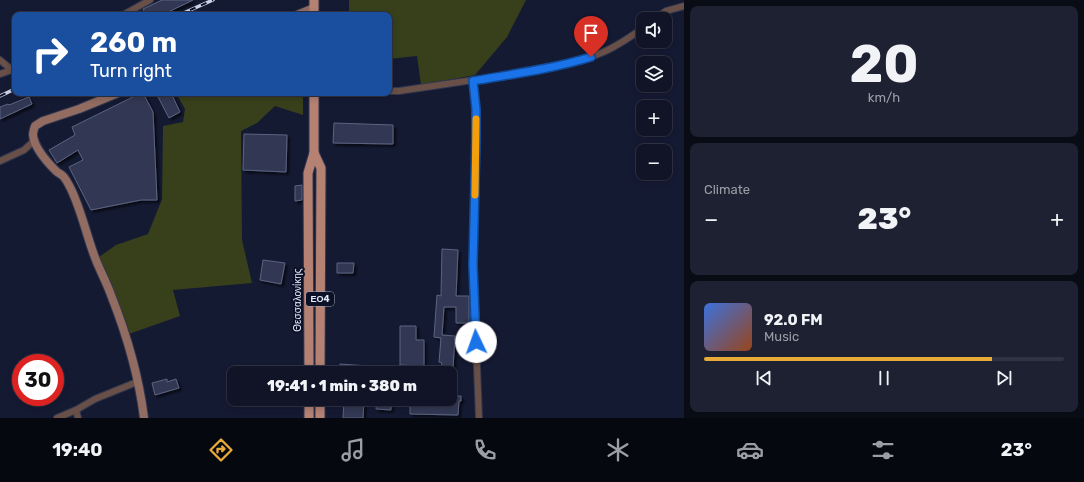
<!DOCTYPE html>
<meta charset="utf-8">
<style>
body{margin:0;font-family:Rubik,sans-serif;background:#1e2132;color:#f1f3f6;height:100vh;display:flex;flex-direction:column;font-size:15px;white-space:nowrap}
*{box-sizing:border-box;margin:0}
p{font-size:13px;color:#9c9ea7}
.icon{flex:none;width:22px;height:22px;fill:none;stroke:currentColor;stroke-width:2;stroke-linecap:round;stroke-linejoin:round}
.map{position:relative;flex:1;overflow:hidden}
.details{display:flex;flex-direction:column;gap:6px;padding:6px;background:#090b15;width:400px}
.details>*{flex:none}
.hud{position:absolute;left:12px;top:12px;width:380px;height:84px;border-radius:8px;box-shadow:0 2px 6px #0003,0 0 0 1px #303343;background:#1a4fa0;color:#fff;overflow:hidden}
.buttons{position:absolute;left:636px;top:12px;display:grid;gap:8px}
.buttons a{display:grid;place-items:center;width:36px;height:36px;border-radius:8px;background:#101426;box-shadow:0 2px 6px #0003,0 0 0 1px #303343;font-size:20px}
.speed{position:absolute;left:12px;top:354px;display:flex;gap:8px;font-size:20px;font-weight:700;text-align:center}
.speed>*{display:grid;place-content:center;width:52px;height:52px;border-radius:50%;background:#101426;box-shadow:0 2px 6px #0003,0 0 0 1px #303343;line-height:1}
.speed .limit{border:6px solid #d22;background:#fff;color:#111}
.pin{position:absolute;display:grid;place-items:center;width:34px;height:34px;color:#fff;margin:-41px -17px;border-radius:50% 50% 50% 0;rotate:-45deg;box-shadow:0 0 4px #0007}
.pin .icon{rotate:45deg}
.me{position:absolute;width:44px;margin:-22px;rotate:357deg;stroke-linejoin:round;filter:drop-shadow(0 0 3px #0008)}
.turn{display:flex;align-items:center;gap:14px;height:84px;padding:0 12px;font-size:18px}
.turn .icon{width:52px;height:52px;stroke-width:2.5}
.turn b{display:block;font-size:28px;line-height:34px}
.big{font-size:30px;font-weight:800;line-height:1.1}
.details .tile{flex:1;display:flex;flex-direction:column;justify-content:center;gap:6px;min-width:0;padding:0 14px;border-radius:8px;background:#1e2132}
.details .dial{align-items:center;gap:0}
.dial b{font-size:52px;line-height:1}
.song{display:flex;align-items:center;gap:12px}
.cover{width:48px;height:48px;border-radius:6px;background:linear-gradient(135deg,hsl(220 70% 55%),hsl(20 70% 35%))}
.played{height:4px;border-radius:2px;background:linear-gradient(90deg,#e9ab38 80%,#303343 80%)}
.keys{display:flex;justify-content:space-around;direction:ltr}
.heat{display:flex;justify-content:space-between;align-items:center;font-size:22px;direction:ltr}
.trip{position:absolute;left:227px;top:366px;width:230px;height:40px;border-radius:8px;background:#101426;box-shadow:0 2px 6px #0003,0 0 0 1px #303343;font-weight:800;line-height:40px;text-align:center}
.menu{display:flex;height:64px;justify-content:space-around;align-items:center;background:#06080f;color:#9c9ea7}
.menu .icon{width:28px;height:28px}
.menu .active{color:#e9ab38}
.menu b{font-size:18px;color:#f1f3f6}
main{display:flex;flex:1;min-height:0}
.map>svg:first-child{display:block}
.green{fill:#373f1b}
.building{fill:#303752;stroke:#5b6481;filter:url(#shadow)}
.lines{fill:none;stroke-linecap:round;stroke-linejoin:round}
.street-casing{stroke:#32374f;stroke-width:8}
.secondary-casing{stroke:#32374f;stroke-width:10}
.primary-casing{stroke:#32374f;stroke-width:11}
.street{stroke:#684f48;stroke-width:6}
.secondary{stroke:#926b61;stroke-width:8}
.primary{stroke:#b48173;stroke-width:9}
.rail-casing{stroke:#ccd1e3;stroke-width:3.5}
.rail{stroke:#0c1128;stroke-width:2;stroke-dasharray:6;stroke-linecap:butt}
.route-casing{stroke:#114b97;stroke-width:10}
.route{stroke:#1a73e8;stroke-width:7}
.slow{stroke:#f59e0b;stroke-width:7}
.labels{text-anchor:middle;stroke-width:4;stroke-linejoin:round;paint-order:stroke}
.shield{fill:#0c1128;stroke:#a5aabc;stroke-width:1}
.shield-label{font-size:9px;font-weight:bold;fill:#e6ebfc}
.street-label{font-size:10px;fill:#e6ebfc;stroke:#0c1128}
</style>
<main>
<div class="map">
<svg width="684" height="418" viewBox="0 0 684 418">
<defs>
<filter id="shadow"><feDropShadow dx="2.5" dy="2.5" stdDeviation="1" flood-color="#0009"/></filter>
</defs>
<rect width="100%" height="100%" fill="#151a33"/>
<g class="green">
<polygon points="349,0 526,0 507,37 475,75 421,85 417,56 389,59 389,15 349,15"/>
<polygon points="176,93 303,93 303,115 275,106 257,123 241,131 242,240 252,283 173,290 180,316 129,334 99,257 116,245 148,234 162,199 163,126 183,122 185,109"/>
</g>
<g class="building">
<polygon points="162,0 193,0 162,15 146,15 143,9"/>
<polygon points="141,93 143,93 153,112 157,200 141,200 91,210 69,167 83,160 78,150 57,163 49,150 75,135 72,127"/>
<polygon points="156,93 171,93 180,112 169,118"/>
<polygon points="29,97 32,104 0,119 0,107 8,104 9,105"/>
<polygon points="334,123 393,125 393,144 333,143"/>
<polygon points="244,134 287,135 286,172 243,170"/>
<polygon points="302,185 302,200 295,201 295,186"/>
<polygon points="442,249 458,250 456,296 469,296 469,323 456,323 456,307 444,307 442,335 455,336 453,368 441,367 442,363 439,362 441,338 434,337 437,295 441,296"/>
<polygon points="263,260 285,263 281,284 260,280"/>
<polygon points="337,263 354,263 353,273 337,273"/>
<polygon points="400,326 416,326 416,340 424,340 424,366 400,365"/>
<polygon points="340,364 369,366 368,373 326,373 327,367 340,367"/>
<polygon points="167,379 167,382 176,379 179,388 155,395 152,383"/>
<polygon points="450,396 461,396 461,401 459,401 458,415 410,414 410,399 450,399"/>
<polygon points="344,399 364,399 363,418 343,418"/>
<polygon points="377,399 388,399 388,404 391,404 391,410 376,409"/>
</g>
<g class="lines">
<defs>
<g id="street">
<polyline points="123,15 150,0"/>
<polyline points="655,19 666,11 684,6"/>
<polyline points="0,60 12,70"/>
<polyline points="0,74 15,69"/>
<polyline points="473,81 476,109 477,138 473,265 479,418"/>
<path d="M389,91H399C420,88 440,85 460,82C507,75 556,71 601,53C616,47 630,37 643,28"/>
<polyline points="314,93 332,93"/>
<polyline points="0,161 24,150 35,140"/>
<polyline points="76,410 78,418"/>
<polyline points="57,418 76,410 95,399 137,382"/>
</g>
<g id="secondary">
<polyline points="297,15 314,8"/>
<path d="M118,93L79,109L43,121L35,126C34,129 33,133 33,135C34,147 48,163 56,171C58,173 61,174 63,176C66,179 69,185 71,189C81,210 86,233 94,255C99,269 106,281 111,295C126,333 139,377 144,418"/>
</g>
<g id="primary">
<polyline points="314,0 314,15"/>
<polyline points="314,153 321,168 320,373"/>
<polyline points="309,373 308,173 314,153 314,93"/>
<polyline points="309,399 309,418"/>
<polyline points="320,418 320,399"/>
</g>
</defs>
<use href="#street" class="street-casing"/>
<use href="#secondary" class="secondary-casing"/>
<use href="#primary" class="primary-casing"/>
<use href="#street" class="street"/>
<use href="#secondary" class="secondary"/>
<use href="#primary" class="primary"/>
<defs>
<g id="rail">
<polyline points="179,15 213,0"/>
<polyline points="0,96 15,89"/>
</g>
</defs>
<use href="#rail" class="rail-casing"/>
<use href="#rail" class="rail"/>
</g>
<g class="lines">
<defs>
<path id="route" d="M476,342L473,265L476,138V109L473,81C513,74 552,69 591,57"/>
</defs>
<use href="#route" class="route-casing"/>
<use href="#route" class="route"/>
<polyline class="slow" points="475,195 476,119"/>
</g>
<g class="labels">
<rect class="shield" x="306" y="292" width="28" height="14" rx="3"/>
<g class="shield-label">
<text x="320" y="302">ΕΟ4</text>
</g>
<g class="street-label">
<text transform="translate(297 300) rotate(-90)" y="4">Θεσσαλονίκης</text>
</g>
</g>
</svg>
<div class="buttons">
<a><svg class="icon" aria-label="sound" viewBox="0 0 24 24"><path d="M4 9h4l5-4v14l-5-4H4zM17 9q2 3 0 6"/></svg></a>
<a><svg class="icon" aria-label="layers" viewBox="0 0 24 24"><path d="M12 4l9 5-9 5-9-5zM3 14l9 5 9-5"/></svg></a>
<a>+</a>
<a>−</a>
</div>
<div class="speed"><div class="limit">30</div></div>
<div class="pin" style="left:591px;top:57px;background:#d93025"><svg class="icon" aria-label="arrive" viewBox="0 0 24 24"><path d="M6 21V4h12l-3 4 3 4H6"/></svg></div>
<svg class="me" style="left:476px;top:342px" viewBox="-20 -20 40 40"><circle r="19" fill="#fff"/><path d="M0-13L10 11 0 6-10 11z" fill="#1a73e8"/></svg>
<div class="trip">19:41 · 1 min · 380 m</div>
<div class="hud">
<div class="turn"><svg class="icon" aria-label="right" viewBox="0 0 24 24"><path d="M7 20v-9h11M14 6l5 5-5 5"/></svg><div><b>260 m</b>Turn right</div></div>
</div>
</div>
<section class="details">
<div class="tile dial"><b>20</b><p>km/h</p></div>
<div class="tile"><p>Climate</p>
<div class="heat"><a>−</a><b class="big">23°</b><a>+</a></div>
</div>
<div class="tile">
<div class="song"><i class="cover"></i><div><b>92.0 FM</b><p>Music</p></div></div>
<div class="played"></div>
<div class="keys"><svg class="icon" aria-label="previous" viewBox="0 0 24 24"><path d="M18 5L8 12l10 7zM5 5v14"/></svg><svg class="icon" aria-label="pause" viewBox="0 0 24 24"><path d="M8 5v14M16 5v14"/></svg><svg class="icon" aria-label="next" viewBox="0 0 24 24"><path d="M6 5l10 7-10 7zM19 5v14"/></svg></div>
</div>
</section>
</main>
<nav class="menu">
<b>19:40</b>
<svg class="icon active" aria-label="directions" viewBox="0 0 24 24"><path d="M12 3l9 9-9 9-9-9zM9 14v-3h6M13 9l2 2-2 2"/></svg>
<svg class="icon" aria-label="music" viewBox="0 0 24 24"><path d="M9 18V5l10-2v13"/><circle cx="6" cy="18" r="3"/><circle cx="16" cy="16" r="3"/></svg>
<svg class="icon" aria-label="phone" viewBox="0 0 24 24"><path d="M5 4h4l2 5-3 2q2 4 5 5l2-3 5 2v4C11 20 4 13 5 4z"/></svg>
<svg class="icon" aria-label="climate" viewBox="0 0 24 24"><path d="M12 3v18M4 7l16 10M4 17L20 7"/></svg>
<svg class="icon" aria-label="car" viewBox="0 0 24 24"><path d="M5 17H2v-5l4-1 3-4h7l3 4 3 1v5h-3M9 17h6M6 11h13"/><circle cx="7" cy="17" r="2"/><circle cx="17" cy="17" r="2"/></svg>
<svg class="icon" aria-label="filters" viewBox="0 0 24 24"><path d="M4 7h16M4 17h16"/><circle cx="9" cy="7" r="2"/><circle cx="15" cy="17" r="2"/></svg>
<b>23°</b>
</nav>
